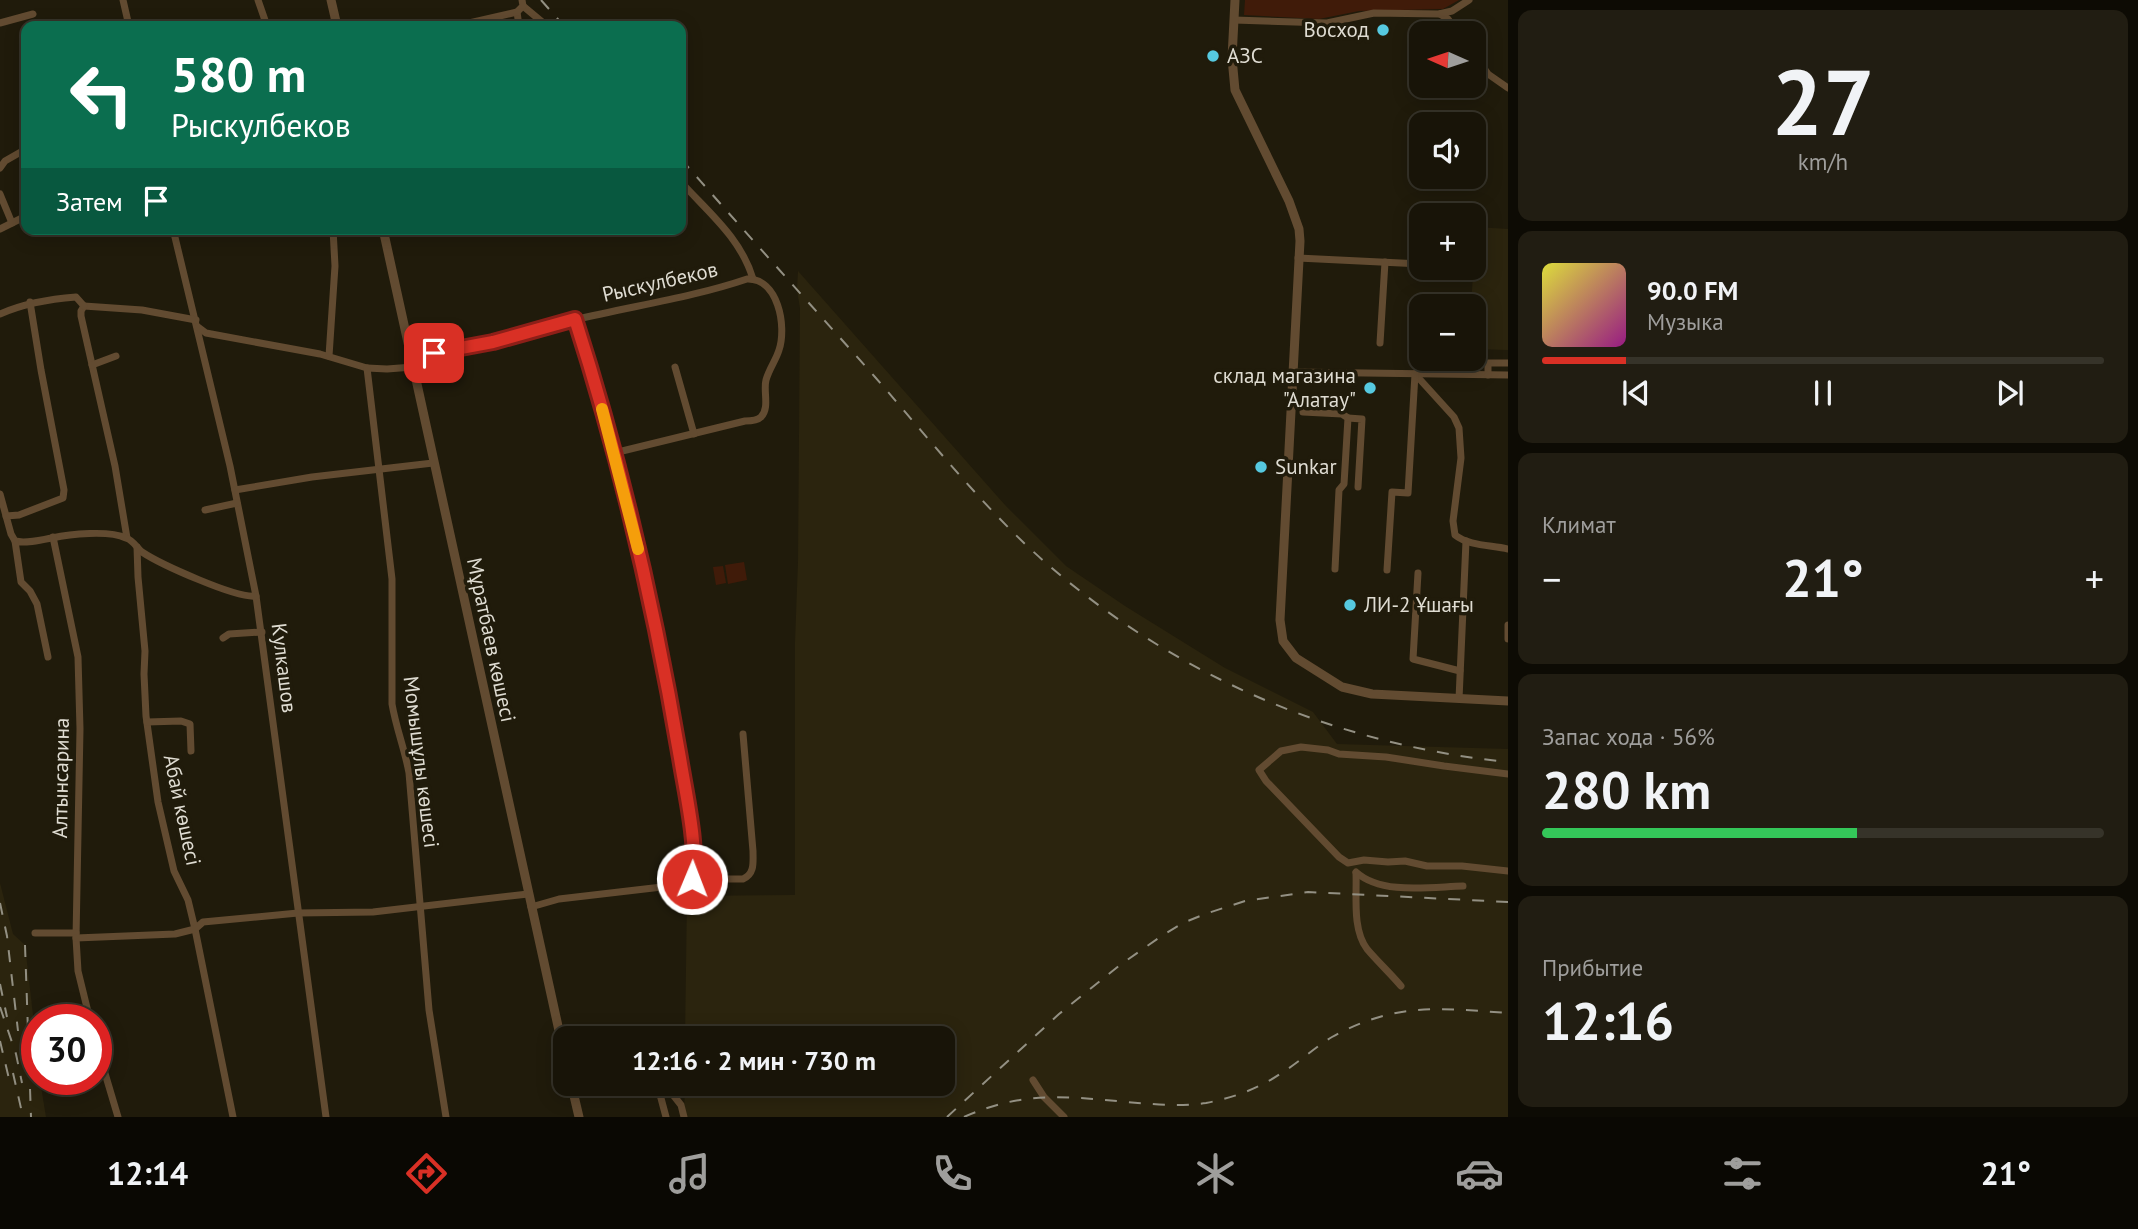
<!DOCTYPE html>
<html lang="ru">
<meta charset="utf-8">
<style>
body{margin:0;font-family:"PT Sans",sans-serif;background:#211d12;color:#f1f3f6;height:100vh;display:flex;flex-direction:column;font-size:26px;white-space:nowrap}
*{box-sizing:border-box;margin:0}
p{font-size:23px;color:#9f9e9c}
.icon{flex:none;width:38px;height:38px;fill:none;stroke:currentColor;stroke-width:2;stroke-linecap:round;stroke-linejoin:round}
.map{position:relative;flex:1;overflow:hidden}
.side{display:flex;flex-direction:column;gap:10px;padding:10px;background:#0d0b04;width:630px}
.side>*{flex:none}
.hud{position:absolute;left:21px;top:21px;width:665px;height:214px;border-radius:14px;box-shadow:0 4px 18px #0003,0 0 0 2px #363329;background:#0b6e4f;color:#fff;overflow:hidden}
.needle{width:46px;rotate:273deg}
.tools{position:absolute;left:1409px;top:21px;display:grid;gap:14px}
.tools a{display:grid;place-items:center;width:77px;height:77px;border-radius:14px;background:#181408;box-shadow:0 4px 18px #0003,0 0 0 2px #363329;font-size:35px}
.speed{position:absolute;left:21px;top:1004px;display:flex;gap:14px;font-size:35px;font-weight:700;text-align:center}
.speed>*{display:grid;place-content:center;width:91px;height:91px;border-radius:50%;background:#181408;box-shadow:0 4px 18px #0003,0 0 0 2px #363329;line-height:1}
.speed .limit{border:10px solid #d22;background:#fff;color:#111}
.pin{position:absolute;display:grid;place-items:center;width:60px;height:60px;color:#fff;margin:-30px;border-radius:14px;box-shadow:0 4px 10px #0006}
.me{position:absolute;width:77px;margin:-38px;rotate:1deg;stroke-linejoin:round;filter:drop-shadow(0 0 5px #0008)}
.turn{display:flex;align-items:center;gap:24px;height:147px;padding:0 35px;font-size:32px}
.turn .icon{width:91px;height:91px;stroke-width:2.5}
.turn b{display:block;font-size:49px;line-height:60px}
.then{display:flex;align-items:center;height:66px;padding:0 35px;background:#0003;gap:14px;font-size:26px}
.big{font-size:52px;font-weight:700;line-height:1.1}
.side .widget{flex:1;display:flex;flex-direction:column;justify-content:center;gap:10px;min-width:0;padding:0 24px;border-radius:14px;background:#211d12}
.side .dial{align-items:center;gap:0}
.dial b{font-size:91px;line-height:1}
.song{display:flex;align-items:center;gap:21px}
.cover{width:84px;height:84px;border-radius:10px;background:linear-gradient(135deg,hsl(60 70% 55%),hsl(310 70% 35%))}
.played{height:7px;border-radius:4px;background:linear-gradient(90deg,#d93025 15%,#363329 15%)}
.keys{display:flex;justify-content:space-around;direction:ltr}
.heat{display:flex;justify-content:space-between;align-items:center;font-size:38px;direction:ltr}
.charge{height:10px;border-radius:5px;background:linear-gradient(90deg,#34c759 56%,#363329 0)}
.trip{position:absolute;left:553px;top:1026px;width:402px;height:70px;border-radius:14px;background:#181408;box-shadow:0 4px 18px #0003,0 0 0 2px #363329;font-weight:700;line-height:70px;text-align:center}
.tabs{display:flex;height:112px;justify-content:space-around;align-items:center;background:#0a0803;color:#9f9e9c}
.tabs .icon{width:49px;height:49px}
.tabs .active{color:#d93025}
.tabs b{font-size:32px;color:#f1f3f6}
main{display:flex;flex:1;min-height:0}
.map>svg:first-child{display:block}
.built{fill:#2b240e}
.green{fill:#401b09}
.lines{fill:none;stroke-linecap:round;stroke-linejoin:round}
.minor{stroke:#624b31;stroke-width:7}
.tertiary{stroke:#624b31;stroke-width:9}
.rail{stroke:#939083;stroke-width:2;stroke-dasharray:12 12;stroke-linecap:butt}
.route-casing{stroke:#8d1f18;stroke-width:18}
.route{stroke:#d93025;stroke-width:12}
.slow{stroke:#f59e0b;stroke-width:12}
.poi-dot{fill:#56c9e0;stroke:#201b0b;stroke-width:2.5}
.labels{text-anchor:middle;stroke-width:7;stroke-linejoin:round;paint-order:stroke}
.poi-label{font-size:21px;fill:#dfdcd2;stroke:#201b0b;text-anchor:start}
.street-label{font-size:21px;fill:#dfdcd2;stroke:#201b0b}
</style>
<main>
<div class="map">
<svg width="1508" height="1117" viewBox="0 0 1508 1117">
<rect width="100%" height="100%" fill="#201b0b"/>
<g class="built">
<polygon points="1476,227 1508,229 1508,350 1474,349 1474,306 1471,306"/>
<polygon points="798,271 1005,505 1066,566 1125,606 1225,668 1313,712 1337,744 1508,749 1508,1117 684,1117 685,1083 943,1083 943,1038 685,1038 687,896 795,895 795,642 798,562 800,308 797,290"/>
<polygon points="0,883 13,934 25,945 37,1050 37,1080 40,1080 46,1117 0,1117"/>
</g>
<g class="green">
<polygon points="1245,0 1459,0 1443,9 1359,11 1319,19 1244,15"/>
<polygon points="744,562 747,580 728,584 725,565"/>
<polygon points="723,566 726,583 716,585 713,567"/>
</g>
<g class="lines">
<g class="minor">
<polyline points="123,0 129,26"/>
<polyline points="258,0 267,26"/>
<polyline points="523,6 547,26"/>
<polyline points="517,12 519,26"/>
<polyline points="1440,14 1448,19 1458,33"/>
<polyline points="1234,20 1327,23 1374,13 1439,14 1452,11 1469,0"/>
<polyline points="0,23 33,14"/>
<polyline points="456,26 517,12 523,6 522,0"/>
<polyline points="1474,54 1488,74 1508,88"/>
<polyline points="0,168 5,161 26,149"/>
<path d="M681,182C708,212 741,238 753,279"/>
<polyline points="0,194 12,223"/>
<polyline points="0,229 26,216"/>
<polyline points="173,229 230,466 256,596 326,1117"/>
<polyline points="1298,258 1421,264"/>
<polyline points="84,306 81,311 81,316 115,466 127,538"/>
<polyline points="84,306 142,310 196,320"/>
<path d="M0,314C25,303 49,299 76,297L84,306"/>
<path d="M575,319C621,462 656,610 680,758C685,789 699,850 692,879"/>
<polyline points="198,327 206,333 320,354 367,368 387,369 413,367"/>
<polyline points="1380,343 1385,262"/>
<path d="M410,354C467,353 519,333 574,320C631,306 691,298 747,279C778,278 787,326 779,350C776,360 769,369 766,380C763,391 770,408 761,417C757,421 750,421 745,421L614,453"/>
<polyline points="329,356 335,266 333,229"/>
<polyline points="92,365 116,356"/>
<polyline points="675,367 694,434"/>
<path d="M367,368L392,579V704C396,728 405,750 409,773L429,1010L446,1117"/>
<polyline points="1293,372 1508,375"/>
<path d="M1415,374L1454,417L1459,428L1461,458L1453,521L1455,535C1469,546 1490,545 1508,549"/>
<polyline points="1488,375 1488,363 1508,363"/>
<polyline points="1303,412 1342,414 1348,418 1344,484 1339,490 1335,569"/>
<polyline points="1348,418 1362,419 1358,487"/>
<polyline points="235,490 312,477 433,463"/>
<path d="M0,494L11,534L15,541C26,544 40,540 52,538C70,534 109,530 126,538C133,540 137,548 142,552C160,564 237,599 256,596"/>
<polyline points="205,510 237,503"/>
<polyline points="6,516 19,515 63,498 64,490 41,370 30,302"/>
<polyline points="53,537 78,657 80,729 76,938 78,971 90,1020"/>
<polyline points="15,541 21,582 30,591 37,604 48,657"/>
<polyline points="137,547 138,577 145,651 144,674 146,716 158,802 174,871 188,900 195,929 233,1117"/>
<polyline points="1387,570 1392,492 1408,493 1415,374"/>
<polyline points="1418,573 1413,659 1460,671"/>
<polyline points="1508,625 1508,639"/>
<polyline points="223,638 229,634 262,632"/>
<polyline points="1459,699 1466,541"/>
<polyline points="147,722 181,721 190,724 191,751"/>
<polyline points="1508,774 1444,766 1386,757 1339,754 1328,750 1301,747 1281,751 1259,770 1266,781 1339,857 1348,863 1364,860 1388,862 1405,861 1427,866 1462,866 1508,871"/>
<path d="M1356,872C1381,895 1430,887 1463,886"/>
<path d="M1356,873C1357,896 1352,929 1367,949C1378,962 1390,973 1401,986"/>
<path d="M531,907L559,899L679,885L686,884L692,879H743C755,874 753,862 753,851L743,734"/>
<polyline points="35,933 76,933"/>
<polyline points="76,938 175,934 195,929 203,922 298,913 373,912 528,894"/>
<polyline points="96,1043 118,1117"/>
<polyline points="1033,1080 1044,1097 1064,1117"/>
<polyline points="612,1083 613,1089"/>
<polyline points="655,1083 664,1091 694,1083"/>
<polyline points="702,1083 724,1088 745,1083"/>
<polyline points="658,1087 666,1117"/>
<polyline points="670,1091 681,1105 684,1117"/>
</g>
<g class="tertiary">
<polyline points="331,0 337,26"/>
<polyline points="1235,0 1232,58 1235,90 1289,201 1299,229 1300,241 1280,620 1283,641 1296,658 1342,687 1372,694 1508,701"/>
<polyline points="383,229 565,1058"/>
<polyline points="571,1083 579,1117"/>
</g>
<g class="rail">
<polyline points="541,0 564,26"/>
<path d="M681,159C745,232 810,304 875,377C924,433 971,492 1024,543C1157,668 1327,744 1508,762"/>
<polyline points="0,903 7,936 18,1031"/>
<polyline points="25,945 31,1117"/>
<polyline points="0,984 7,1017"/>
<polyline points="0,1007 16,1054 22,1083"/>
<polyline points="0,1041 10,1083"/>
<polyline points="13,1073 23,1117"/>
<polyline points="947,1117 1059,1014 1120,965 1163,935 1183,923 1205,914 1245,901 1308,892 1508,902"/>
<path d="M964,1117C1022,1091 1065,1096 1126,1102C1152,1104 1179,1107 1206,1103C1232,1098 1258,1089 1280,1074C1298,1063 1314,1048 1332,1037C1395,1002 1440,1008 1508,1013"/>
</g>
</g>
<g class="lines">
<defs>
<path id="route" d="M434,353L493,342L575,319C621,462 655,610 680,758C685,790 699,850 692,879"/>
</defs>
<use href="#route" class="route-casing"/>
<use href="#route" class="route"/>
<polyline class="slow" points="602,409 638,549"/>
</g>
<g class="poi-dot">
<circle cx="1383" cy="30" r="7"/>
<circle cx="1213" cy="56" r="7"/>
<circle cx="1370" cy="388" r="7"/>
<circle cx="1261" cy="467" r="7"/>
<circle cx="1350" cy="605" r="7"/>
</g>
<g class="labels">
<g class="poi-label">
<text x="1369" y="37" text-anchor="end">Восход</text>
<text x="1227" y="63">АЗС</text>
<text x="1356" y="383" text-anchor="end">склад магазина<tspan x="1356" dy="24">"Алатау"</tspan></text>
<text x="1275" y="474">Sunkar</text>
<text x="1364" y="612">ЛИ-2 Ұшағы</text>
</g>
<g class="street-label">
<text transform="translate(660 282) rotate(-13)" y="7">Рыскулбеков</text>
<text transform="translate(491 640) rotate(78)" y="7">Мұратбаев көшесі</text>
<text transform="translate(284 668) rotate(83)" y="7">Кулкашов</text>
<text transform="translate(421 762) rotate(83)" y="7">Момышұлы көшесі</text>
<text transform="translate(61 778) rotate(-89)" y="7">Алтынсарина</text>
<text transform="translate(182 810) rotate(78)" y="7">Абай көшесі</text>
</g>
</g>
</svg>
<div class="tools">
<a><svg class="needle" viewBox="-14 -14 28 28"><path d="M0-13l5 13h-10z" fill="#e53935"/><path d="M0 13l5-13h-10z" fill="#9f9e9c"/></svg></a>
<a><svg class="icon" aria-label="sound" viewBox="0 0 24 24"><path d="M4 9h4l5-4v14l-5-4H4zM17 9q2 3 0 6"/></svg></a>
<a>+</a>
<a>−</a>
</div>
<div class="speed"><div class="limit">30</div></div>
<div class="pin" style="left:434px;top:353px;background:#d93025"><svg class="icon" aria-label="arrive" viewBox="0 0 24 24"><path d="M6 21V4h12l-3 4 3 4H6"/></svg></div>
<svg class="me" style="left:692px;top:879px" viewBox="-20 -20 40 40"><circle r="17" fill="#d93025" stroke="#fff" stroke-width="3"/><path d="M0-11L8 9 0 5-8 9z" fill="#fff"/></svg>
<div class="trip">12:16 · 2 мин · 730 m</div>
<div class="hud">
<div class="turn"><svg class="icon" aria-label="left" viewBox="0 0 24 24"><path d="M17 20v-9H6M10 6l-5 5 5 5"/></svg><div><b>580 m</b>Рыскулбеков</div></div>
<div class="then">Затем<svg class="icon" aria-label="arrive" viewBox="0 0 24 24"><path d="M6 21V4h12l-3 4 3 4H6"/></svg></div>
</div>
</div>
<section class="side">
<div class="widget dial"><b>27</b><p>km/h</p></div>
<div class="widget">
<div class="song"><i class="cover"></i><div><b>90.0 FM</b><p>Музыка</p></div></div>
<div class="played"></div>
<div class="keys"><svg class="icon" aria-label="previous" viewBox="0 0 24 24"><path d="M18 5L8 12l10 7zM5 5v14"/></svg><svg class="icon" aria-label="pause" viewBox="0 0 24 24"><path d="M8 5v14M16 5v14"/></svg><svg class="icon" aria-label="next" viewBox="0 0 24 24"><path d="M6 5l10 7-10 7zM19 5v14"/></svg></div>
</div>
<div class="widget"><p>Климат</p>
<div class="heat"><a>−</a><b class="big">21°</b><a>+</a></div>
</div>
<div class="widget"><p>Запас хода · 56%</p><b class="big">280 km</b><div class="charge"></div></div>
<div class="widget"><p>Прибытие</p><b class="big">12:16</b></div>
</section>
</main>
<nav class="tabs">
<b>12:14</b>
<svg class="icon active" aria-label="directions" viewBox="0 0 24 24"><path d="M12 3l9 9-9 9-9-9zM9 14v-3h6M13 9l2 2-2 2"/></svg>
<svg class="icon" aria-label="music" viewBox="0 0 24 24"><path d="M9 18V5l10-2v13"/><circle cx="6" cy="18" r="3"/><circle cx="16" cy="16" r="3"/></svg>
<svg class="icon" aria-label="phone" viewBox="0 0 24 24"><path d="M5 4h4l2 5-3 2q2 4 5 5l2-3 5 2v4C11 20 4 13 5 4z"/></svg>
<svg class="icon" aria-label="climate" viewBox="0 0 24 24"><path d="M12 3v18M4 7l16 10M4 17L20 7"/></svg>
<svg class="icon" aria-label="car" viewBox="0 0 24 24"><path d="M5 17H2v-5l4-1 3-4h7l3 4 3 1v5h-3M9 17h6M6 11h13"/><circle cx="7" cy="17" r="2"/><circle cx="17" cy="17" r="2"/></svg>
<svg class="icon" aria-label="filters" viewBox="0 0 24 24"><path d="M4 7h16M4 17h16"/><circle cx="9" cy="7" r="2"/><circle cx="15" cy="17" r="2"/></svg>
<b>21°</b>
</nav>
